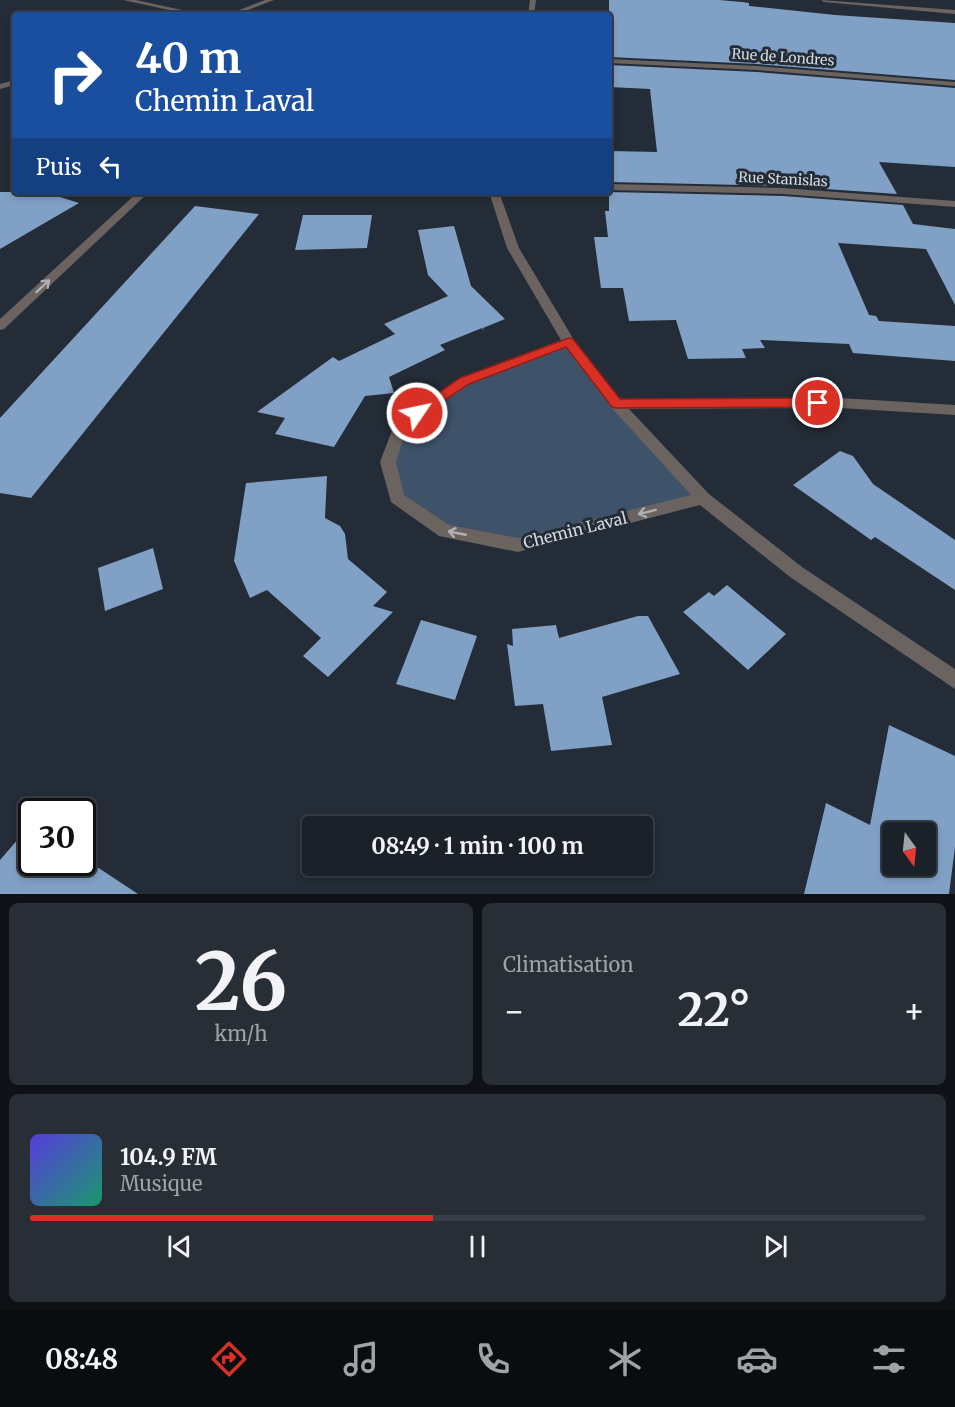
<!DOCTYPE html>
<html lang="fr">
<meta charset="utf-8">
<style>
body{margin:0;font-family:Merriweather,serif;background:#272e35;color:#f1f3f6;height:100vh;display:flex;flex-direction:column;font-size:22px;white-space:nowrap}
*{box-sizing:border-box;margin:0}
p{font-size:20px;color:#9fa3a8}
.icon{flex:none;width:33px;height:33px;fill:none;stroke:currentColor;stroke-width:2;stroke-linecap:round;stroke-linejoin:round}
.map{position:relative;height:894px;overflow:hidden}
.details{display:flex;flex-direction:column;gap:9px;padding:9px;background:#0e1217;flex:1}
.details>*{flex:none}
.hud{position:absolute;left:12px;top:12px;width:600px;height:183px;border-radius:6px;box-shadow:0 3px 9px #0003,0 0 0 2px #383e46;background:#1a4fa0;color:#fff;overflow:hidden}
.needle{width:39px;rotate:165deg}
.buttons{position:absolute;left:882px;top:822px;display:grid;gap:12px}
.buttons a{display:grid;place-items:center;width:54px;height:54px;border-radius:6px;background:#1a2129;box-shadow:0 3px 9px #0003,0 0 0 2px #383e46;font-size:30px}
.speed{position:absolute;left:18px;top:798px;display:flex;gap:12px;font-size:30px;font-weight:700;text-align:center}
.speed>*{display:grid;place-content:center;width:78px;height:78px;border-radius:50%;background:#1a2129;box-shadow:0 3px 9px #0003,0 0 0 2px #383e46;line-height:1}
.speed .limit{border:3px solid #111;border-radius:9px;background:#fff;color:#111}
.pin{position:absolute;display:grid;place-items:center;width:51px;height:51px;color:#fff;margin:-26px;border:3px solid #fff;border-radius:50%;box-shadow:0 2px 6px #0007}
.me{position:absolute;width:66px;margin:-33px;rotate:56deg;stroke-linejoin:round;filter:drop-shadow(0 0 4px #0008)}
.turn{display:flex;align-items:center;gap:21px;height:126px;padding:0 24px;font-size:27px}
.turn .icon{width:78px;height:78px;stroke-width:2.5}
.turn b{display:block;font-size:42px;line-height:51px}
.then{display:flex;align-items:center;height:57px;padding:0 24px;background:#0003;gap:12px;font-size:22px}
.big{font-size:45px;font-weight:700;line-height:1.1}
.details .widget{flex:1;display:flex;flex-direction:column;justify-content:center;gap:9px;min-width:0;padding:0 21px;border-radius:9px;background:#272e35}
.details .dial{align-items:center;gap:0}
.dial b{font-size:78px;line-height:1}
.song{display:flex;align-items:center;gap:18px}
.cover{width:72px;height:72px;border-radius:9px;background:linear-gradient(135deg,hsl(250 70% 55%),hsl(160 70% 35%))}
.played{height:6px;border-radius:3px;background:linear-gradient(90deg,#d93025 45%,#383e46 45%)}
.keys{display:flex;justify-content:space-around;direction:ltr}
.heat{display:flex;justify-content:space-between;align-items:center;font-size:33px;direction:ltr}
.details .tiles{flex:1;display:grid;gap:9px;grid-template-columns:1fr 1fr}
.widget:last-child{grid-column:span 2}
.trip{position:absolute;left:302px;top:816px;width:351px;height:60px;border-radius:6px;background:#1a2129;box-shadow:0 3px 9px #0003,0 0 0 2px #383e46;font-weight:700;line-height:60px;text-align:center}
.tabs{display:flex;height:96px;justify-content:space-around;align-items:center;background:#0a0d10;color:#9fa3a8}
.tabs .icon{width:42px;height:42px}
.tabs .selected{color:#d93025}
.tabs b{font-size:27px;color:#f1f3f6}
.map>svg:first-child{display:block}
.green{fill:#3e526a}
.building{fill:#80a0c5;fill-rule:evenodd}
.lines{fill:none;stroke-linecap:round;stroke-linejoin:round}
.minor{fill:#6b6360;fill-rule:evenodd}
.tertiary{fill:#6b6360;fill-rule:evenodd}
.oneway{stroke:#afb0b4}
.route{fill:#d93025;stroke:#8d1f18;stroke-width:1.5}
.labels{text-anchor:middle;stroke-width:6;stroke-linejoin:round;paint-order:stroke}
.far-street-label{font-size:14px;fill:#d4dae1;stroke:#232c37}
.street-label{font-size:16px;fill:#d4dae1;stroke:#232c37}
</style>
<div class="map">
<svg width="955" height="894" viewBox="0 0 955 894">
<rect width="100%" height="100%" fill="#232c37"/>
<polygon class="green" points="569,342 703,498 518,545 445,531 397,498 388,462 401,424 465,381"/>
<g class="building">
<polygon points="609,0 719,0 742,2 749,3 749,6 835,15 955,23 955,80 757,64 609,57"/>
<polygon points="609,65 757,72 955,88 955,167 879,162 897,194 783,186 609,182 609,151 657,152 650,89 609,87"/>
<polygon points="0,192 44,192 79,203 0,249"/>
<polygon points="609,192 783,196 903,205 914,226 913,224 955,229 955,305 926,249 838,243 869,315 876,316 879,321 955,326 955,361 853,353 849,344 760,340 765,348 742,349 746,358 688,359 676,320 629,321 623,288 601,288 594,237 608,237 605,211 609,211"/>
<polygon points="195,206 259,214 31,498 0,493 0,418"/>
<polygon points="303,215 372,215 367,248 295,250"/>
<polygon points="454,226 471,286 505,319 483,328 484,331 482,328 440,345 445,350 389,377 394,393 365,396 334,447 275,434 285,418 257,412 333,357 339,361 395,334 384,324 448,296 428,275 418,230"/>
<polygon points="840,451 853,456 873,484 955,540 955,590 875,537 871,540 793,485"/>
<polygon points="327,476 325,518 340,526 345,534 348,559 387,592 373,606 393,612 328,677 303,656 321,638 267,590 250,598 234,561 246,483"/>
<polygon points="153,548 163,589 105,611 98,568"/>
<polygon points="727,585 786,634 748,670 683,612 709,592 714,596"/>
<polygon points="638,616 648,616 680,674 602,697 612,745 551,751 543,704 515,706 507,644 513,646 512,629 556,625 559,638"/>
<polygon points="421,620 477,636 455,700 396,684"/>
<path d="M889,725L955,756V847L949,894H804L826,803L870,825ZM892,832H926V866H892Z"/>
<polygon points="32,823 32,862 82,862 82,857 138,894 0,894 0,860"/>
</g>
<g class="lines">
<g class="minor">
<polygon points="123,0 136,0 205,15 192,15"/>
<polygon points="530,0 536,0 534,15 528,15"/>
<polygon points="821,0 955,10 955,14 824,2"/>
<polygon points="609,59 757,66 955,82 955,86 757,70 609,63"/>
<polygon points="609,184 783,188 955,201 955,207 783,194 609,190"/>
<polygon points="138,192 149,192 4,329 0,330 0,319"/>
<path d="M489,192H499L519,248L574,340L620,399L840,398L955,405V415L840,408L629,409L709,494L802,567L955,669V689L790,577L700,505L518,552L439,536L391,502L380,462L396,420L460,378L561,340L507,248ZM566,348L611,407L691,495L518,538L449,525L404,495L396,462L407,427L470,384Z"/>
</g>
<g class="tertiary">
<polygon points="265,0 274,0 235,15 226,15"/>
<polygon points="15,80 15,85 0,89 0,84"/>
</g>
</g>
<defs><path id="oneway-shaft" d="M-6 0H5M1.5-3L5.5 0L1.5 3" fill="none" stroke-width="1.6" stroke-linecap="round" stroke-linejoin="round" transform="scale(1.5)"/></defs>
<g class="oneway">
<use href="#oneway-shaft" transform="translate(43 286) rotate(-43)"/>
<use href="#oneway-shaft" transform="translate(647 512) rotate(166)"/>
<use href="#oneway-shaft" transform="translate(457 533) rotate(-169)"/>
</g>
<polygon class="route" points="569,338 573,339 620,399 818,398 824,403 818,407 616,408 612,407 566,347 469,384 421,416 412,416 410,413 460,378"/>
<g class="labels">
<g class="far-street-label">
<text transform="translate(783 57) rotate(4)" y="5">Rue de Londres</text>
<text transform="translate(783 179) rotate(3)" y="5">Rue Stanislas</text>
</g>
<g class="street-label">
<text transform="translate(575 530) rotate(-14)" y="6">Chemin Laval</text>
</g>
</g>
</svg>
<div class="buttons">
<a><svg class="needle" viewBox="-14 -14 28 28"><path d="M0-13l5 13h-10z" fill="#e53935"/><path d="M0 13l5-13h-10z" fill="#9fa3a8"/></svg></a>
</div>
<div class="speed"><div class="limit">30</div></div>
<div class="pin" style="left:818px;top:403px;background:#d93025"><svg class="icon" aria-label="arrive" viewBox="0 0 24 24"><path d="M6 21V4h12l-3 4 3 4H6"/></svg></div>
<svg class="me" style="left:417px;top:413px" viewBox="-20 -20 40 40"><circle r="17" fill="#d93025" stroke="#fff" stroke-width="3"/><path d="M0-11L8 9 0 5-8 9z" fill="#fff"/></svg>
<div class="trip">08:49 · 1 min · 100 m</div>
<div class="hud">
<div class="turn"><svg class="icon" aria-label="right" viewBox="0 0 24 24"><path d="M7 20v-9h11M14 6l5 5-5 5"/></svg><div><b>40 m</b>Chemin Laval</div></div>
<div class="then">Puis<svg class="icon" aria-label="left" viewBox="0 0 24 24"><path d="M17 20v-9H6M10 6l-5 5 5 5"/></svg></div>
</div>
</div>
<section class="details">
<div class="tiles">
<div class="widget dial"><b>26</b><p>km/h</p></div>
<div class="widget"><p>Climatisation</p>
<div class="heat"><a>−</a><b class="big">22°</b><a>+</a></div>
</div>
<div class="widget">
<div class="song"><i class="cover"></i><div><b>104.9 FM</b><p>Musique</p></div></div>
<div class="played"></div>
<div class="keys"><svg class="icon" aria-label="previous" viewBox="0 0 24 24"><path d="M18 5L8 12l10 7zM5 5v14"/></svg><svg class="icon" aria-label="pause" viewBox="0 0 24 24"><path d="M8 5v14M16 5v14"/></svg><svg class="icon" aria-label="next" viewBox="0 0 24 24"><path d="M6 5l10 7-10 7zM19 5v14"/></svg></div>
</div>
</div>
</section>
<nav class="tabs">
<b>08:48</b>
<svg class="icon selected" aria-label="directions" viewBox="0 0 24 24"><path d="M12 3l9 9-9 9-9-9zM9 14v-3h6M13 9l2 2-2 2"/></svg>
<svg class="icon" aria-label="music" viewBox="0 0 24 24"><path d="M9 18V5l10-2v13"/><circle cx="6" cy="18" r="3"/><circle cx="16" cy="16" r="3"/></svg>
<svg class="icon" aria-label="phone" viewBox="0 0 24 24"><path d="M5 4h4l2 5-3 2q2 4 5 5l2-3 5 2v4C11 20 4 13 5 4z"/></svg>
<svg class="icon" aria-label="climate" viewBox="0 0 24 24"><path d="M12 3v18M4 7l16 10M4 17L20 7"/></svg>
<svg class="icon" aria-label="car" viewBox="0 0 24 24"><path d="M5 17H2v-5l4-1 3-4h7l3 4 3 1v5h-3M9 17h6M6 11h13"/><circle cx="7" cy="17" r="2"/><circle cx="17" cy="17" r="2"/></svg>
<svg class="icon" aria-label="filters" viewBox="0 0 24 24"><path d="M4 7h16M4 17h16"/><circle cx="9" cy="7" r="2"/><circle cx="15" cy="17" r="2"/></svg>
</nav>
